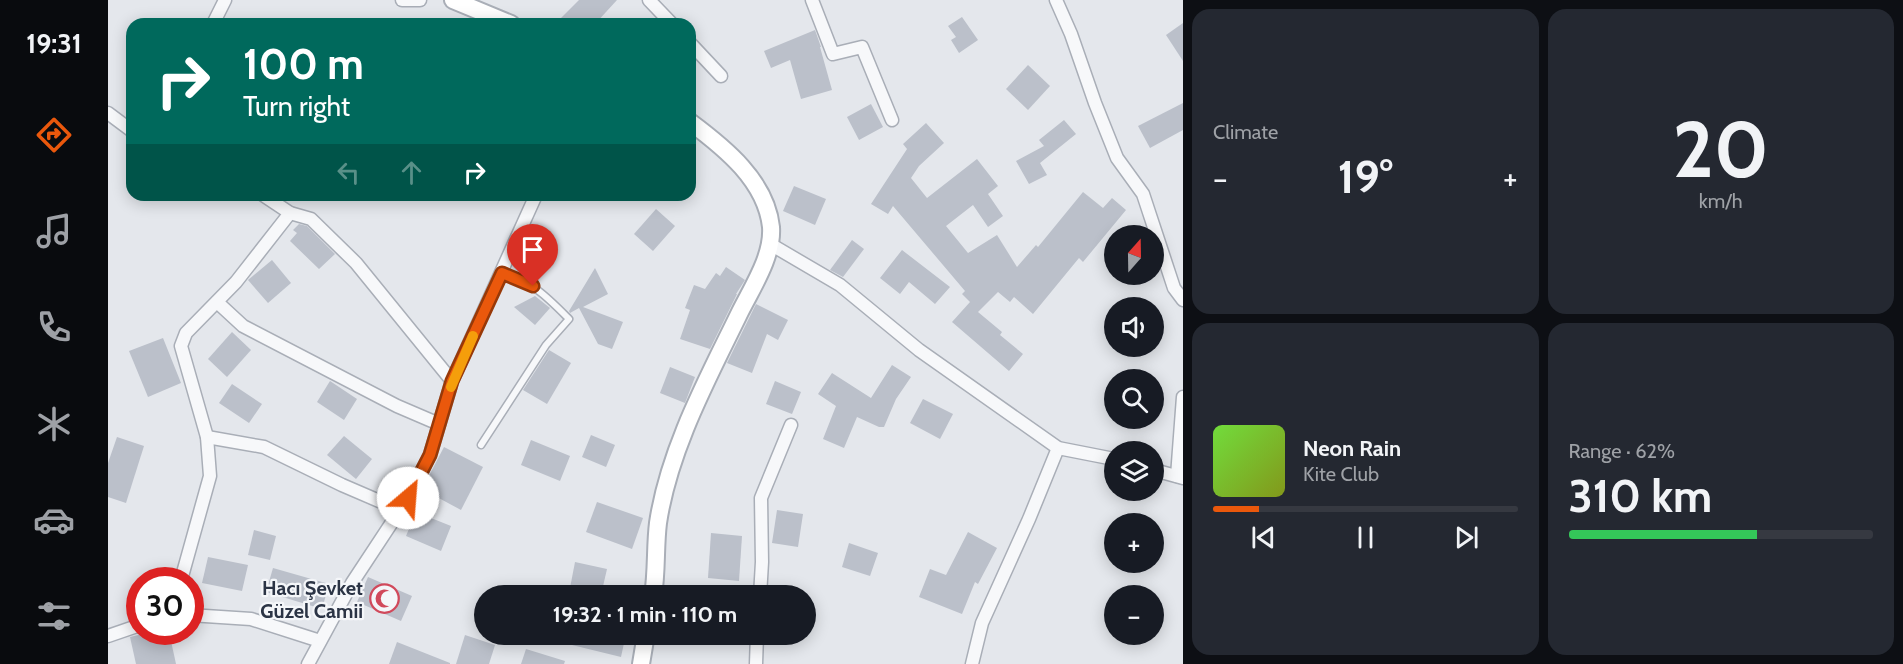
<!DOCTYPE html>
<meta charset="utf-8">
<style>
body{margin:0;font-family:Cabin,sans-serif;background:#242831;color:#f1f3f6;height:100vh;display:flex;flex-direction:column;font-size:22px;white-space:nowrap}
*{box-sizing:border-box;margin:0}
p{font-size:20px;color:#9ea1a6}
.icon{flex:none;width:33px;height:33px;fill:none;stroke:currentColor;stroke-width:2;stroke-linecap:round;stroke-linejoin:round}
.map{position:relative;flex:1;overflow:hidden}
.drawer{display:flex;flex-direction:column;gap:9px;padding:9px;background:#0d0f14;width:720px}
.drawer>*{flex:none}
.banner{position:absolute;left:18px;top:18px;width:570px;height:183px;border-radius:18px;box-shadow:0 3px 15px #0003;background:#00695c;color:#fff;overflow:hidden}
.needle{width:39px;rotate:20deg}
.tools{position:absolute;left:996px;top:225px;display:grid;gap:12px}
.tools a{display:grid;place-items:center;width:60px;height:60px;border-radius:50%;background:#171b24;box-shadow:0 3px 15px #0003;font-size:30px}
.speed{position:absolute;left:18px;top:567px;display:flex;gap:12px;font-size:30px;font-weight:700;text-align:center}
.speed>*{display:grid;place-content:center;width:78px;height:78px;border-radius:50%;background:#171b24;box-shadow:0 3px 15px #0003;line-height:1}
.speed .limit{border:9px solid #d22;background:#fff;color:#111}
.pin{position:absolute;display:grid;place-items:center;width:51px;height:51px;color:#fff;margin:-62px -26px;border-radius:50% 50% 50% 0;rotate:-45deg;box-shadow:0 0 6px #0007}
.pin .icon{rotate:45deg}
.me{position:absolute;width:66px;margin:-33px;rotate:27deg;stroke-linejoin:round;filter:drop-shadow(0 0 4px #0008)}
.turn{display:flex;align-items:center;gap:21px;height:126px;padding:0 18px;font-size:27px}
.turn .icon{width:78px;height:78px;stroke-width:2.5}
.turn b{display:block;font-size:42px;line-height:51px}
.lanes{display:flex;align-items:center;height:57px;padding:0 18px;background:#0003;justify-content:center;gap:30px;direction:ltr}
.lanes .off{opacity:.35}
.big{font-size:45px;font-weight:700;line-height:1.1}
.drawer .widget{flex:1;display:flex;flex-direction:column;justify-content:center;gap:9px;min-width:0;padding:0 21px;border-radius:18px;background:#242831}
.drawer .dial{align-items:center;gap:0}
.dial b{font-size:78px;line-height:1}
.song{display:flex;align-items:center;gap:18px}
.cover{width:72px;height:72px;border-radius:9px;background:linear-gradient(135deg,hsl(100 70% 55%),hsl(70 70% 35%))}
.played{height:6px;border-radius:3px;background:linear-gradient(90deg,#ea580c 15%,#363941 15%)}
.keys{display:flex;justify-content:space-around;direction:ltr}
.heat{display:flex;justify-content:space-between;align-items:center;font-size:33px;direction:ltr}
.charge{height:9px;border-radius:4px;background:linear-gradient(90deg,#34c759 62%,#363941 0)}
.drawer .tiles{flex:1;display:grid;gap:9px;grid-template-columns:repeat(2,1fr)}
.trip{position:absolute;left:366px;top:585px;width:342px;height:60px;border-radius:30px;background:#171b24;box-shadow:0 3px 15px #0003;font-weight:700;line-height:60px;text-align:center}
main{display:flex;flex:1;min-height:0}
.tabs{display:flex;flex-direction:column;width:108px;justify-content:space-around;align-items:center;background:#090b0e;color:#9ea1a6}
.tabs .icon{width:42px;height:42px}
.tabs .on{color:#ea580c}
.tabs b{font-size:27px;color:#f1f3f6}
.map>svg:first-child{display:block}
.building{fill:#bbc0ca}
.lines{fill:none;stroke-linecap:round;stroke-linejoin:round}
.lane-casing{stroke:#a9aeb7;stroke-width:9}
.street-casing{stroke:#a9aeb7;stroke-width:15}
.secondary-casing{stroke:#a9aeb7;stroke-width:20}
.lane{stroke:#f7f8fa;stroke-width:6}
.street{stroke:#f7f8fa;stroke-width:12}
.secondary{stroke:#fff;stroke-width:16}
.route-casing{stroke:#983908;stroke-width:15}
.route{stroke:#ea580c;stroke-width:10}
.slow{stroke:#f59e0b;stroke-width:10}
.labels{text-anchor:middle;stroke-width:4.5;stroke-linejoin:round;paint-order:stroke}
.poi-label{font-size:20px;font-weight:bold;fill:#2b3445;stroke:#f4f6f9;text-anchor:end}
</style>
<main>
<nav class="tabs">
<b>19:31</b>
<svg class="icon on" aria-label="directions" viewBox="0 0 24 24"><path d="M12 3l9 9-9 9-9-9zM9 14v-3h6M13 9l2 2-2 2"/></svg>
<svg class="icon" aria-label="music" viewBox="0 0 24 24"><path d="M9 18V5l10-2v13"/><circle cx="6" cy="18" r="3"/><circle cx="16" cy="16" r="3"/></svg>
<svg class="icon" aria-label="phone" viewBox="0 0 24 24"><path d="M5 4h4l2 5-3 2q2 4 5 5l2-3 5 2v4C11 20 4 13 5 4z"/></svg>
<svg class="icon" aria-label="climate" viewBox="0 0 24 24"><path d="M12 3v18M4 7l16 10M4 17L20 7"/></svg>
<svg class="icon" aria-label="car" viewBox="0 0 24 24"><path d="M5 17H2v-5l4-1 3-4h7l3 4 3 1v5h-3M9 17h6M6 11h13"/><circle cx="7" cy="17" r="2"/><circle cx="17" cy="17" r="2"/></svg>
<svg class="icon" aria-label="filters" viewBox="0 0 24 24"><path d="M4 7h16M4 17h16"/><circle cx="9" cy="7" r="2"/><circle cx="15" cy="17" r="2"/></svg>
</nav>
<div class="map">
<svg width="1075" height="664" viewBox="0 0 1075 664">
<rect width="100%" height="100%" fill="#e4e7ec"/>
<g class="building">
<polygon points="471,0 509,0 487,24 460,24 453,18"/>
<polygon points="854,17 870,40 851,53 843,40 848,37 840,26"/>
<polygon points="1075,23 1075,61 1058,35"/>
<polygon points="707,30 713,47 712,47 724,90 693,99 682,60 663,68 656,51"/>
<polygon points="920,65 942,86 920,110 898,89"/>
<polygon points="1075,103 1075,130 1042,148 1030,126"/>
<polygon points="763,104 775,127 751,140 739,117"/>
<polygon points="956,120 968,134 932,163 939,175 921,184 908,161 936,146 931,140"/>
<polygon points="818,123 836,143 811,166 803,178 819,198 869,159 890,186 880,194 895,216 880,227 865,205 838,226 860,253 889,235 909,267 928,245 930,247 975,192 995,208 1004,198 1018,210 975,262 971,258 925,314 906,297 902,302 890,292 870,312 894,332 892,335 915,354 901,371 844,322 862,302 854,294 857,291 785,206 780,214 763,204 799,149 795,144"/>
<polygon points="686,186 718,199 707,225 675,211"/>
<polygon points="548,209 567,226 545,251 526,234"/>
<polygon points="191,224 199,226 227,254 211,269 182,241 189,233 185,230"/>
<polygon points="423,238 445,257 424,280 405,266 412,252"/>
<polygon points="744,240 756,249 735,277 722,270"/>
<polygon points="794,250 842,287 827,304 801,282 792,294 772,278"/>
<polygon points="164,260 183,283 160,303 140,280"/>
<polygon points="618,267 637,280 628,294 629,294 602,349 572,339 582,310 577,308 586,285 597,289 608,273 612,276"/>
<polygon points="487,268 500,294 475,307 515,322 504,349 490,344 471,308 462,313 461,311"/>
<polygon points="427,296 442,308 427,325 406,307"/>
<polygon points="648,304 680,320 670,340 659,334 644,373 619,363"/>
<polygon points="124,332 143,350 119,377 100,359"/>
<polygon points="55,338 73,383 40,397 21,351"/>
<polygon points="441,350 463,363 439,404 415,390"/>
<polygon points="784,365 803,377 788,399 776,427 771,427 749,417 736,448 715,439 728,406 710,394 724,373 763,398"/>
<polygon points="562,367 587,377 577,403 552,393"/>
<polygon points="222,381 249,399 236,420 209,402"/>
<polygon points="667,381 693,392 684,414 658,404"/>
<polygon points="124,384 154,404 141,423 111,403"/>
<polygon points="815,399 845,414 832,439 802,423"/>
<polygon points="483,435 507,445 498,467 474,457"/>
<polygon points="236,436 264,459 248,479 219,455"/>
<polygon points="9,437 36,446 18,503 0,497 0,463"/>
<polygon points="423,440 462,456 452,481 413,465"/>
<polygon points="336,447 375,467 353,510 314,489"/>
<polygon points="489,502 535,518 524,549 478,532"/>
<polygon points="669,510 695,514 690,547 664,543"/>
<polygon points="308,512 343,526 333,551 298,536"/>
<polygon points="146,530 168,536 162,560 140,555"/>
<polygon points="860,532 889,548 870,584 867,582 854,614 811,597 822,569 838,575"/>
<polygon points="603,533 634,536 631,581 600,578"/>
<polygon points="741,543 770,553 762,576 734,567"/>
<polygon points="100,557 140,565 134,591 94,583"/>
<polygon points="467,562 499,569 493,595 462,588"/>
<polygon points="165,568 221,584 214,609 158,592"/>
<polygon points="260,577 304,596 293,621 249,602"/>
<polygon points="43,632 61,632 68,664 28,664 22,637"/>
<polygon points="466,634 518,634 513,657 464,645"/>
<polygon points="357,635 387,645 381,664 348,664"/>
<polygon points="289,642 342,663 342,664 281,664"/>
<polygon points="418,649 457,661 456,664 413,664"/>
</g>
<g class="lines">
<defs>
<path id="lane" d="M373,445L438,345L461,319C439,297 425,282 394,273"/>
<g id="street">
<polyline points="294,0 312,0"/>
<polyline points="541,0 564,24"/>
<polyline points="704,0 725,54 754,47 784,120"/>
<polyline points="948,0 963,34 987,103 1009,158 1035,194 1066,288 1075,300"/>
<polyline points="105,24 117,0"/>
<polyline points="582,43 613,76"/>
<polyline points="0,113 24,131"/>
<polyline points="155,195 182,213 203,219 248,263 344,381"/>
<polyline points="662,244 732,285 811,350 950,448 1006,459"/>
<polyline points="109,302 135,326 289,406 331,424"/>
<polyline points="99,437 156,447 234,485 292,510"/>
<polyline points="1046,470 1075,478"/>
<polyline points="1069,476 1075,397"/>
<polyline points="73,580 102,476 99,437 73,346 78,333 128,282 182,213"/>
<polyline points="652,596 654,562 653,498 683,425"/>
<polyline points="82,615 143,619 212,641"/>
<polyline points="0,636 32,625"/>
<polyline points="200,664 244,583 300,498 322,455 344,381 428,195"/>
<polyline points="648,664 649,634"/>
<polyline points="864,664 874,623 921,519 950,448"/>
</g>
<g id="secondary">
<polyline points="345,0 403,24"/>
<path d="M545,596C549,571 547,547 550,523C561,449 600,378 632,312C645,286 665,256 663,227C658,181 617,148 582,122"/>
<polyline points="533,664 538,634"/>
</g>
</defs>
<use href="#lane" class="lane-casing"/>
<use href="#street" class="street-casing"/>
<use href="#secondary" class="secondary-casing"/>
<use href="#lane" class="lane"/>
<use href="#street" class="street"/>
<use href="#secondary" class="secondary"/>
</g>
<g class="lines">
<defs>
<polyline id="route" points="300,498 322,455 344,381 394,273 425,286"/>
</defs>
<use href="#route" class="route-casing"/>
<use href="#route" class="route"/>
<polyline class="slow" points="343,387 365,336"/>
</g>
<defs>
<symbol id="mosque-ring" viewBox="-11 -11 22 22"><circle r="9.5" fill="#f4f6f9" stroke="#d1495b" stroke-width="1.5"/><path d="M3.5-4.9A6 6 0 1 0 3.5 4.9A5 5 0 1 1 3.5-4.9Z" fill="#d1495b"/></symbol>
</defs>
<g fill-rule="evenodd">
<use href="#mosque-ring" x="260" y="582" width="33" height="33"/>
</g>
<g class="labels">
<g class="poi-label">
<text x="255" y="595">Hacı Şevket<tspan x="255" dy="23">Güzel Camii</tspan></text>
</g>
</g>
</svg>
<div class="tools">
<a><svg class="needle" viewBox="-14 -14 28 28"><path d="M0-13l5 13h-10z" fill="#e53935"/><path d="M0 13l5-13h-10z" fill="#9ea1a6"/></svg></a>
<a><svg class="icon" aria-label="sound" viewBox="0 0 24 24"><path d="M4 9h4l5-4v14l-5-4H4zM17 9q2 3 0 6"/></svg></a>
<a><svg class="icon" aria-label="search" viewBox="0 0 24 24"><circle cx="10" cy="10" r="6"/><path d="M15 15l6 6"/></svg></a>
<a><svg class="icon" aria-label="layers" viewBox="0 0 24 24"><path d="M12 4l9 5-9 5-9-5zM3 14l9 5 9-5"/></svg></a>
<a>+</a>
<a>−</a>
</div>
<div class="speed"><div class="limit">30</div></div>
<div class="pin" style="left:425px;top:286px;background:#d93025"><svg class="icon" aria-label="arrive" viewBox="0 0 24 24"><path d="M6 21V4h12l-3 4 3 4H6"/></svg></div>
<svg class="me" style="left:300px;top:498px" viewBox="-20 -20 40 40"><circle r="19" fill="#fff"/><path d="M0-13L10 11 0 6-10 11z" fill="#ea580c"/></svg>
<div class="trip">19:32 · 1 min · 110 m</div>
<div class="banner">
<div class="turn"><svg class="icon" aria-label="right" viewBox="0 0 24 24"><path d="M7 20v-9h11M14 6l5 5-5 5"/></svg><div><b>100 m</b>Turn right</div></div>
<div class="lanes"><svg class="icon off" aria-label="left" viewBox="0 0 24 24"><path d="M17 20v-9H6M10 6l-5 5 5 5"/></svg><svg class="icon off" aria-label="ahead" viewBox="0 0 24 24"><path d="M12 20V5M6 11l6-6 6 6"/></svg><svg class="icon" aria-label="right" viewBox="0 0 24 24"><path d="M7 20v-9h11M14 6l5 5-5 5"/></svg></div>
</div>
</div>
<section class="drawer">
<div class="tiles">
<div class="widget"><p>Climate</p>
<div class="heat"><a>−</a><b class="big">19°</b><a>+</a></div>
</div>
<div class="widget dial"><b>20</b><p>km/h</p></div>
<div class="widget">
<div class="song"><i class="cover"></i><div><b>Neon Rain</b><p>Kite Club</p></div></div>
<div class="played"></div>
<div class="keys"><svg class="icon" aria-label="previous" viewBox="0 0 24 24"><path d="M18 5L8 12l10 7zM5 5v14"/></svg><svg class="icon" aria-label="pause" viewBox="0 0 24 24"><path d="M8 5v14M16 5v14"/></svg><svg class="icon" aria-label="next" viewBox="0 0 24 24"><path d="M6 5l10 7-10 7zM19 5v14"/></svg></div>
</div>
<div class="widget"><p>Range · 62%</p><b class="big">310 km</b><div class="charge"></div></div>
</div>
</section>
</main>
